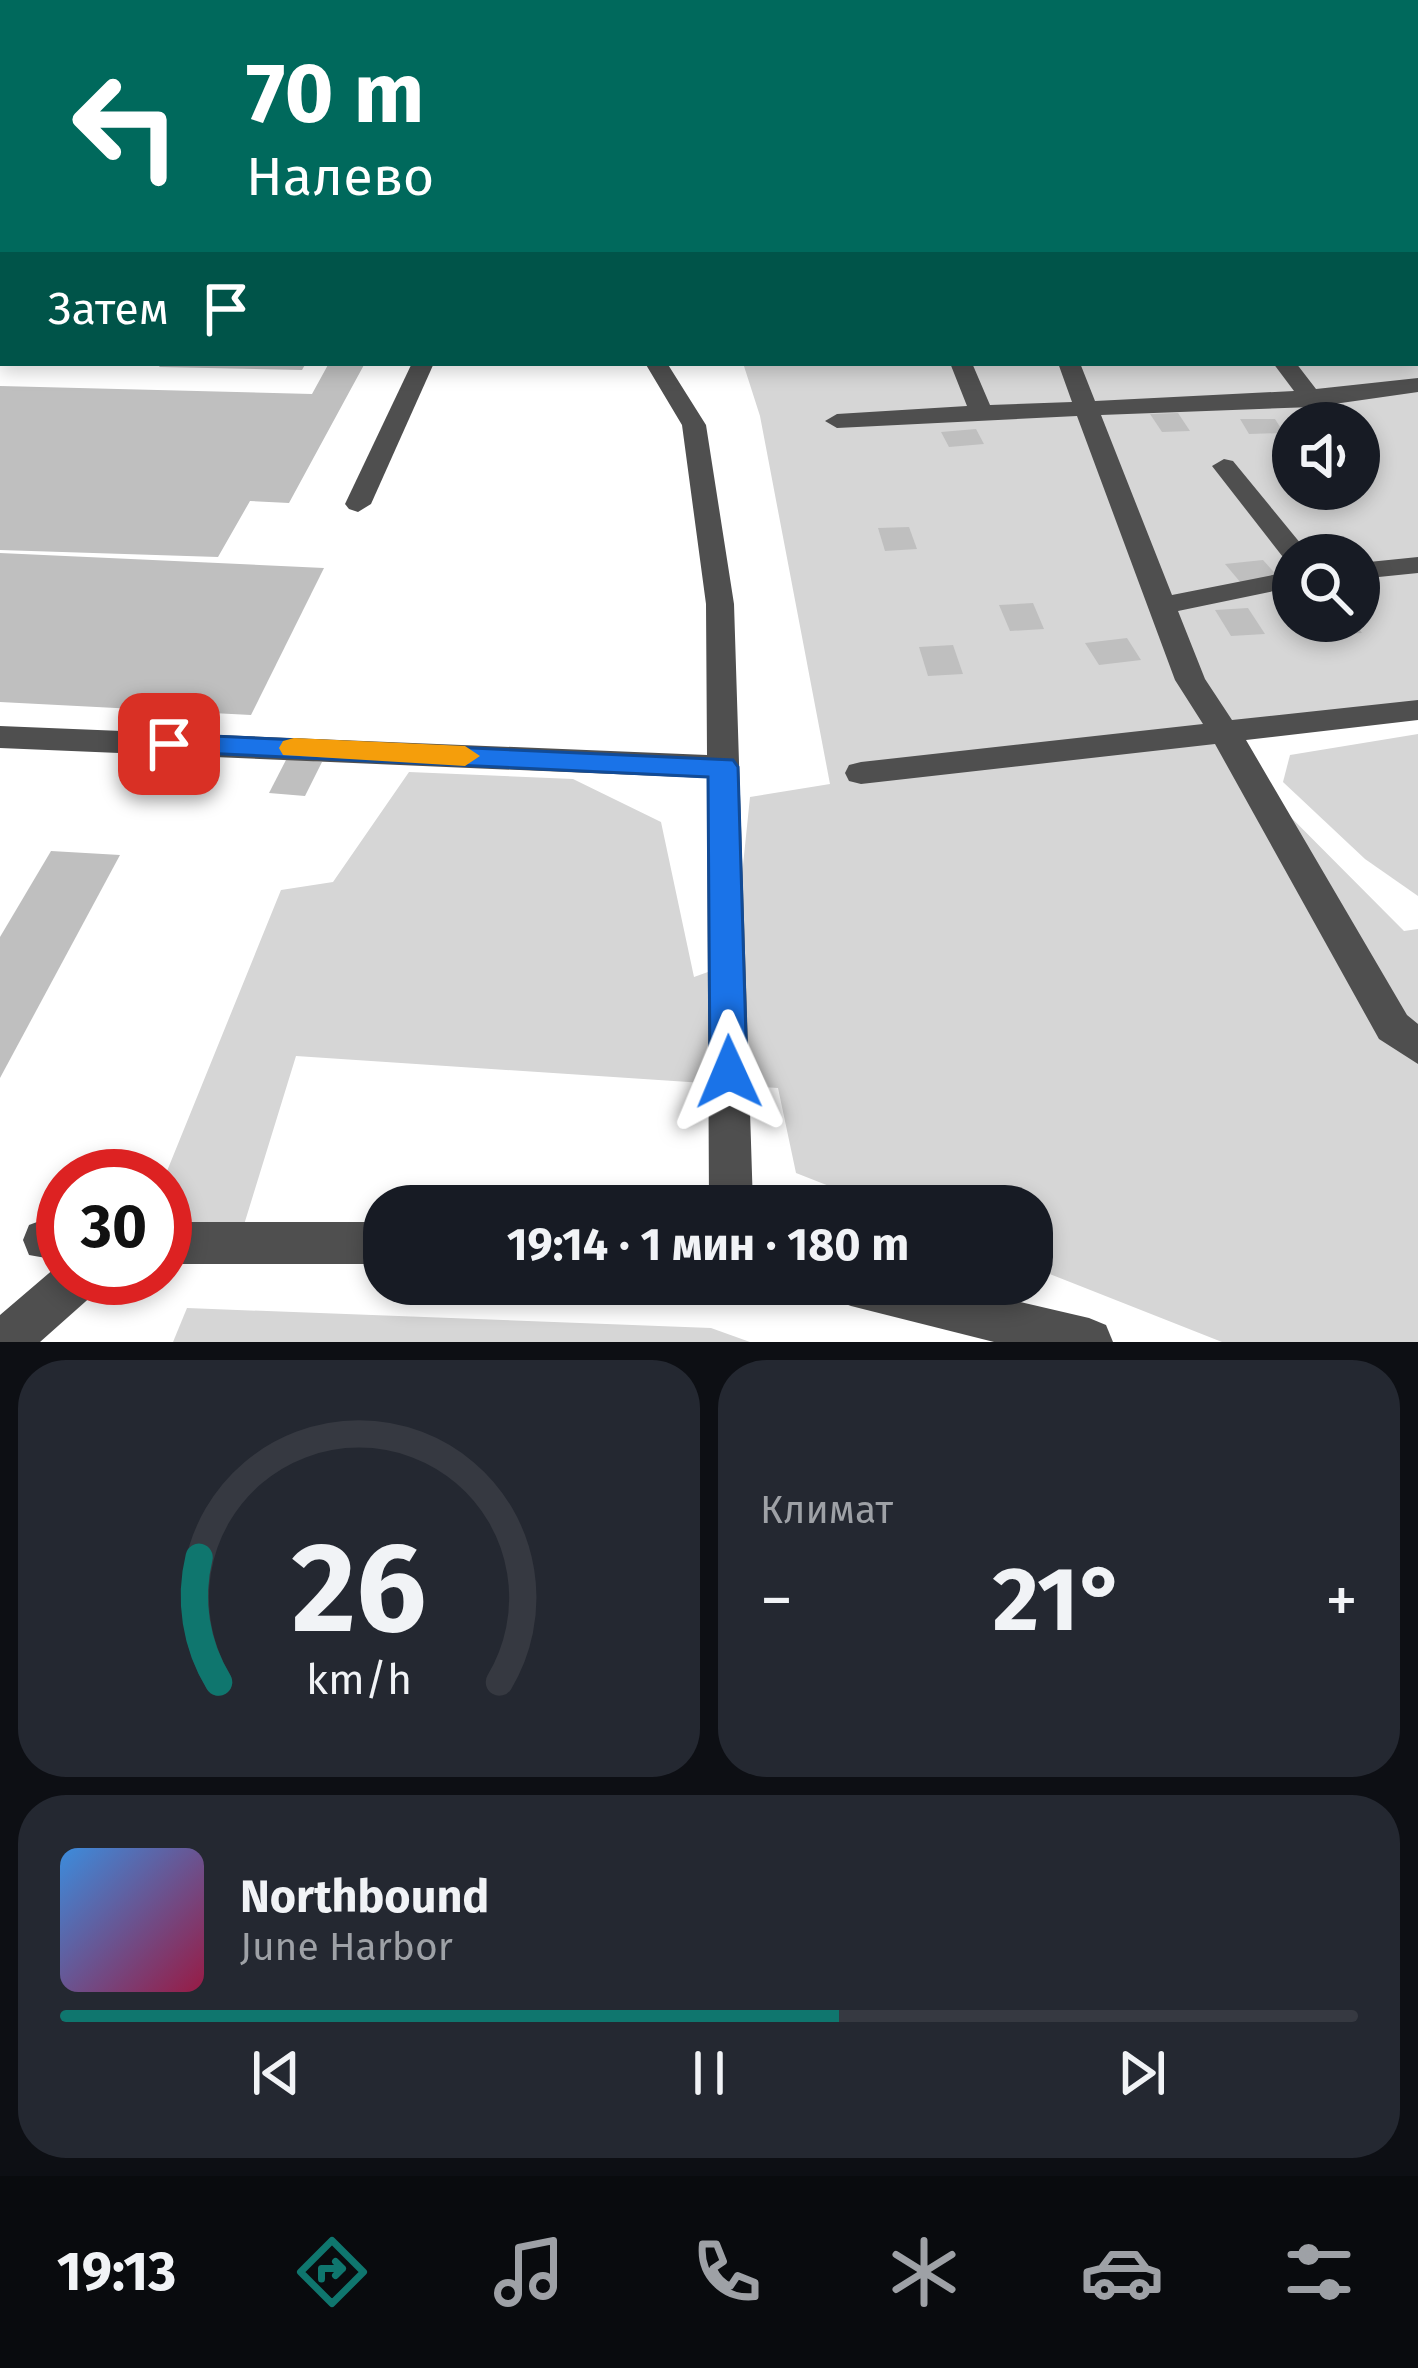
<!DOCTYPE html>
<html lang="ru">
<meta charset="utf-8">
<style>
body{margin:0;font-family:"Fira Sans",sans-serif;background:#242831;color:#f1f3f6;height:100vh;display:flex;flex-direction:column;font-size:45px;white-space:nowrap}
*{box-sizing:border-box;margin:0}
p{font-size:39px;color:#9ea1a6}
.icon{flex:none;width:66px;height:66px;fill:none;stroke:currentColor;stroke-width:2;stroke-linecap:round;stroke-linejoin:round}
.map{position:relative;height:1342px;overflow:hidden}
.panel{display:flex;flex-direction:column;gap:18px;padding:18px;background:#0d0f14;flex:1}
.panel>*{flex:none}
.banner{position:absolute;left:0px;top:0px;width:1419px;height:366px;box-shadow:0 6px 18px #0003;background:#00695c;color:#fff;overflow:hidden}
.fabs{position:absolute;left:1272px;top:402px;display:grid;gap:24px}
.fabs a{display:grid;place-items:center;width:108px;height:108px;border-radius:50%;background:#171b24;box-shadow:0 6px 18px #0003;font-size:60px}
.speed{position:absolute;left:36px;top:1149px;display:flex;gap:24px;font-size:60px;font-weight:700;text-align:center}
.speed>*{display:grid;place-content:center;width:156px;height:156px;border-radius:50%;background:#171b24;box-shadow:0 6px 18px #0003;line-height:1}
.speed .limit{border:18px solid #d22;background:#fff;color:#111}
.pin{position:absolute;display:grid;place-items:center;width:102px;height:102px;color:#fff;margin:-51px;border-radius:24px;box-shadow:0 6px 18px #0006}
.me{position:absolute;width:132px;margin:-66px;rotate:359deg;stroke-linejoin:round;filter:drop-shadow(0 0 9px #0008)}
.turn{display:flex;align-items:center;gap:42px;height:252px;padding:0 48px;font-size:54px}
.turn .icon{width:156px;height:156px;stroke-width:2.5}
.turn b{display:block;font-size:84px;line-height:102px}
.then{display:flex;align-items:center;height:114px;padding:0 48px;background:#0003;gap:24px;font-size:45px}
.big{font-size:90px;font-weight:700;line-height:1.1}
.panel .card{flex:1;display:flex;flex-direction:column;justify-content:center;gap:18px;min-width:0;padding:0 42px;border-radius:48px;background:#242831}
.panel .dial{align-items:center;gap:0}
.dial svg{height:312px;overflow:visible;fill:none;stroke:#363941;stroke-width:7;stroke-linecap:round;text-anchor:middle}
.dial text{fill:#f1f3f6;stroke:none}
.song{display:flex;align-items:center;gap:36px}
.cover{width:144px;height:144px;border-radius:18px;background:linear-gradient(135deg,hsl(210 70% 55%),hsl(340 70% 35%))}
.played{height:12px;border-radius:6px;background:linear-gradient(90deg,#0f766e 60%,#363941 60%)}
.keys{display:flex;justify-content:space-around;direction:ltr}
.heat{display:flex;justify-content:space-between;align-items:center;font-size:66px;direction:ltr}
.panel .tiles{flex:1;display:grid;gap:18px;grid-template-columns:1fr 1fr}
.card:last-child{grid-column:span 2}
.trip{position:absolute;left:363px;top:1185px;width:690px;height:120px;border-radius:48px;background:#171b24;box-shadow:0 6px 18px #0003;font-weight:700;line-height:120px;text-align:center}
.dock{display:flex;height:192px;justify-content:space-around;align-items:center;background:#090b0e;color:#9ea1a6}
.dock .icon{width:84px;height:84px}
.dock .current{color:#0f766e}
.dock b{font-size:54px;color:#f1f3f6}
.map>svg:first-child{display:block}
.green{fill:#d6d6d6;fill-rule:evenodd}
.building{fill:#bfbfbf}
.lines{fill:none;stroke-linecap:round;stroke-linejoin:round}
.minor{fill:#4f4f4f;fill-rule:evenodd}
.route{fill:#1a73e8;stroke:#114b97;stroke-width:3}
.slow{fill:#f59e0b}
</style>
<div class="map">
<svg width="1418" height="1342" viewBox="0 0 1418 1342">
<rect width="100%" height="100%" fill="#fff"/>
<g class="green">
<polygon points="125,0 1072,0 1062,3"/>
<path d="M1116,0H1418V714L1211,737L1404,931L1418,929V1342H1222L1032,1267V1206H880L796,1173L778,1088L296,1056L243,1228L165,1223V1176L281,890L333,882L409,772L573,779L661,822L694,977L733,963L750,797L830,784L760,416L743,363H1416V3H1105ZM1293,423H1359V489H1293ZM1293,555H1359V621H1293Z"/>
<polygon points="1418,734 1418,896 1365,859 1283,782 1290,755"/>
<polygon points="187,1308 711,1328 750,1342 173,1342"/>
</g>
<g class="building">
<polygon points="162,363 306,363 302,370 159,367"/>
<polygon points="329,363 365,363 289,503 250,501 218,557 0,550 0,386 312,394"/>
<polygon points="1178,413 1190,431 1162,432 1150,414"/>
<polygon points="1240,419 1275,419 1284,433 1249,434"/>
<polygon points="976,429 984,444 949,447 941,432"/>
<polygon points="909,527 917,549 885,551 878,528"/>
<polygon points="0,553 324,568 251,715 0,702"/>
<polygon points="1263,560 1280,579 1241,583 1225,564"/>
<polygon points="1033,603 1044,629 1010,631 999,605"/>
<polygon points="1248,608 1265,634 1231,636 1215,610"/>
<polygon points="1319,621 1353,621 1362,633 1328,635"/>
<polygon points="1127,638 1141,660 1099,665 1085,643"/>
<polygon points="953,645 963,674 928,676 919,647"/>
<polygon points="287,758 322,762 305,796 269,793"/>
<polygon points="51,851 120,855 0,1078 0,937"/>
</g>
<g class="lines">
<g class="minor">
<polygon points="101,0 117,0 120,3 103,3"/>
<polygon points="568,0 580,0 582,3 568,3"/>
<polygon points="724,0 736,0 737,3 723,3"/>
<polygon points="882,0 894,0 897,3 883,3"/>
<polygon points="1112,0 1110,3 1081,1 1081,0"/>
<rect x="1416" y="19" width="2" height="8"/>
<rect x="1416" y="72" width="2" height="8"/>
<rect x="0" y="84" width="3" height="10"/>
<rect x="1416" y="144" width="2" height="10"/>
<polygon points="1416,207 1418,208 1418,221 1416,220"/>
<rect x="0" y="260" width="3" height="12"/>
<rect x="1416" y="270" width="2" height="12"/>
<polygon points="1416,341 1418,342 1418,357 1416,356"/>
<polygon points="412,363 434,363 371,504 358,512 349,509 345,504"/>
<polygon points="645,363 667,363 706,425 734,604 753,1206 709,1206 707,778 0,748 0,726 707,755 706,604 682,425"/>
<polygon points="950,363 972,363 990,405 1072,402 1058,363 1080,363 1095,401 1294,391 1273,363 1296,363 1316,389 1418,378 1418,392 1313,407 1101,415 1172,595 1293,571 1293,587 1178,611 1205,679 1232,720 1418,700 1418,720 1246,740 1407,1015 1418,1024 1418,1064 1379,1039 1215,744 861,784 849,781 845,773 849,765 861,762 1203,724 1175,680 1077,416 837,428 825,421 837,414 967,406"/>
<polygon points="1224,459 1233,461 1310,555 1293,555 1293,562 1286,561 1212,466"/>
<polygon points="1418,557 1418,573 1359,579 1359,563"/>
<polygon points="45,1219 63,1219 63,1261 29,1255 23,1240 29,1225"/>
<rect x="165" y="1222" width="219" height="42"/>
<polygon points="62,1262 63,1278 101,1278 94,1294 40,1342 0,1342 0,1315"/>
<polygon points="828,1284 944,1284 1089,1318 1106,1325 1113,1342 994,1342 851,1306 835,1300"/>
</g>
</g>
<polygon class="route" points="169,734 733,760 738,767 747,1072 742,1083 729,1088 716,1083 710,1072 708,777 159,751 154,744"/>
<polygon class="slow" points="294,738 465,746 480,756 465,766 283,755 279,748 283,741"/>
</svg>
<div class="fabs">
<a><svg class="icon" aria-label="sound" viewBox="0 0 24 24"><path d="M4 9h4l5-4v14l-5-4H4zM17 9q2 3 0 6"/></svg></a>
<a><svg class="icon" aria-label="search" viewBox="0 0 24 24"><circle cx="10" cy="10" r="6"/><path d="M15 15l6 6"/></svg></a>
</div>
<div class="speed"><div class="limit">30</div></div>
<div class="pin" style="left:169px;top:744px;background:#d93025"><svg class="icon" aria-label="arrive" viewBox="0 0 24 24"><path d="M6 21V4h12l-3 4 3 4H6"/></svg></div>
<svg class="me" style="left:729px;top:1072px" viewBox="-20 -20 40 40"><path d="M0-17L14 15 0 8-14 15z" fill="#1a73e8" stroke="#fff" stroke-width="4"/></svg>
<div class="trip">19:14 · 1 мин · 180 m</div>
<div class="banner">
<div class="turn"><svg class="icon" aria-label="left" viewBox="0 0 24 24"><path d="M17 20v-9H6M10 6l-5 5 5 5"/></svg><div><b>70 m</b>Налево</div></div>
<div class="then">Затем<svg class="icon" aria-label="arrive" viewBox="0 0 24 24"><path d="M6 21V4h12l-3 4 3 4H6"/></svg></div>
</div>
</div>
<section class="panel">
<div class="tiles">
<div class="card dial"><svg viewBox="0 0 100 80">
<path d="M14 69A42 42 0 1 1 86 69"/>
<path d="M14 69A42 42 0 0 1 9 37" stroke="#0f766e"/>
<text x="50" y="56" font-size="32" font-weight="700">26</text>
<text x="50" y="72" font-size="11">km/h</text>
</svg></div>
<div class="card"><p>Климат</p>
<div class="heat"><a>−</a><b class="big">21°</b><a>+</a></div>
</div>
<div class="card">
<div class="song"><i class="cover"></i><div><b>Northbound</b><p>June Harbor</p></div></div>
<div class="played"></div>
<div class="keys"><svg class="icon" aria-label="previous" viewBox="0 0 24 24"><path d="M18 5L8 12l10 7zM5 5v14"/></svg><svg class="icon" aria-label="pause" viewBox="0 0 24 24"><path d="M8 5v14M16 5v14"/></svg><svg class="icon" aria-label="next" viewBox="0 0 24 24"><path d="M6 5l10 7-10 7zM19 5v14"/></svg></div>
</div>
</div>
</section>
<nav class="dock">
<b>19:13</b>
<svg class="icon current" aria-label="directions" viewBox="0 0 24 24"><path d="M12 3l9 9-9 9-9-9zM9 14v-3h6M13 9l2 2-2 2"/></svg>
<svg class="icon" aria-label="music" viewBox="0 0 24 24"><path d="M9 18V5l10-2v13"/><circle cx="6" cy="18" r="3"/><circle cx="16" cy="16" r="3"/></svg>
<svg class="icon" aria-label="phone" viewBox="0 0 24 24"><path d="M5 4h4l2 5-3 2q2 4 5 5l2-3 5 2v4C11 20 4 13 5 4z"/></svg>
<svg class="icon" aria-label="climate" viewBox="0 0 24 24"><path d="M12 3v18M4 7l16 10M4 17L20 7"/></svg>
<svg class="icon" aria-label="car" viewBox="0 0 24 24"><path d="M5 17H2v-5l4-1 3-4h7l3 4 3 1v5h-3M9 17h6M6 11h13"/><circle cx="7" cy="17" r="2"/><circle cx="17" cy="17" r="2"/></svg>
<svg class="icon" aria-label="filters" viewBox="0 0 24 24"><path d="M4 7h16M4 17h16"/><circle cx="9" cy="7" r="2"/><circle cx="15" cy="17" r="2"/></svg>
</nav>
